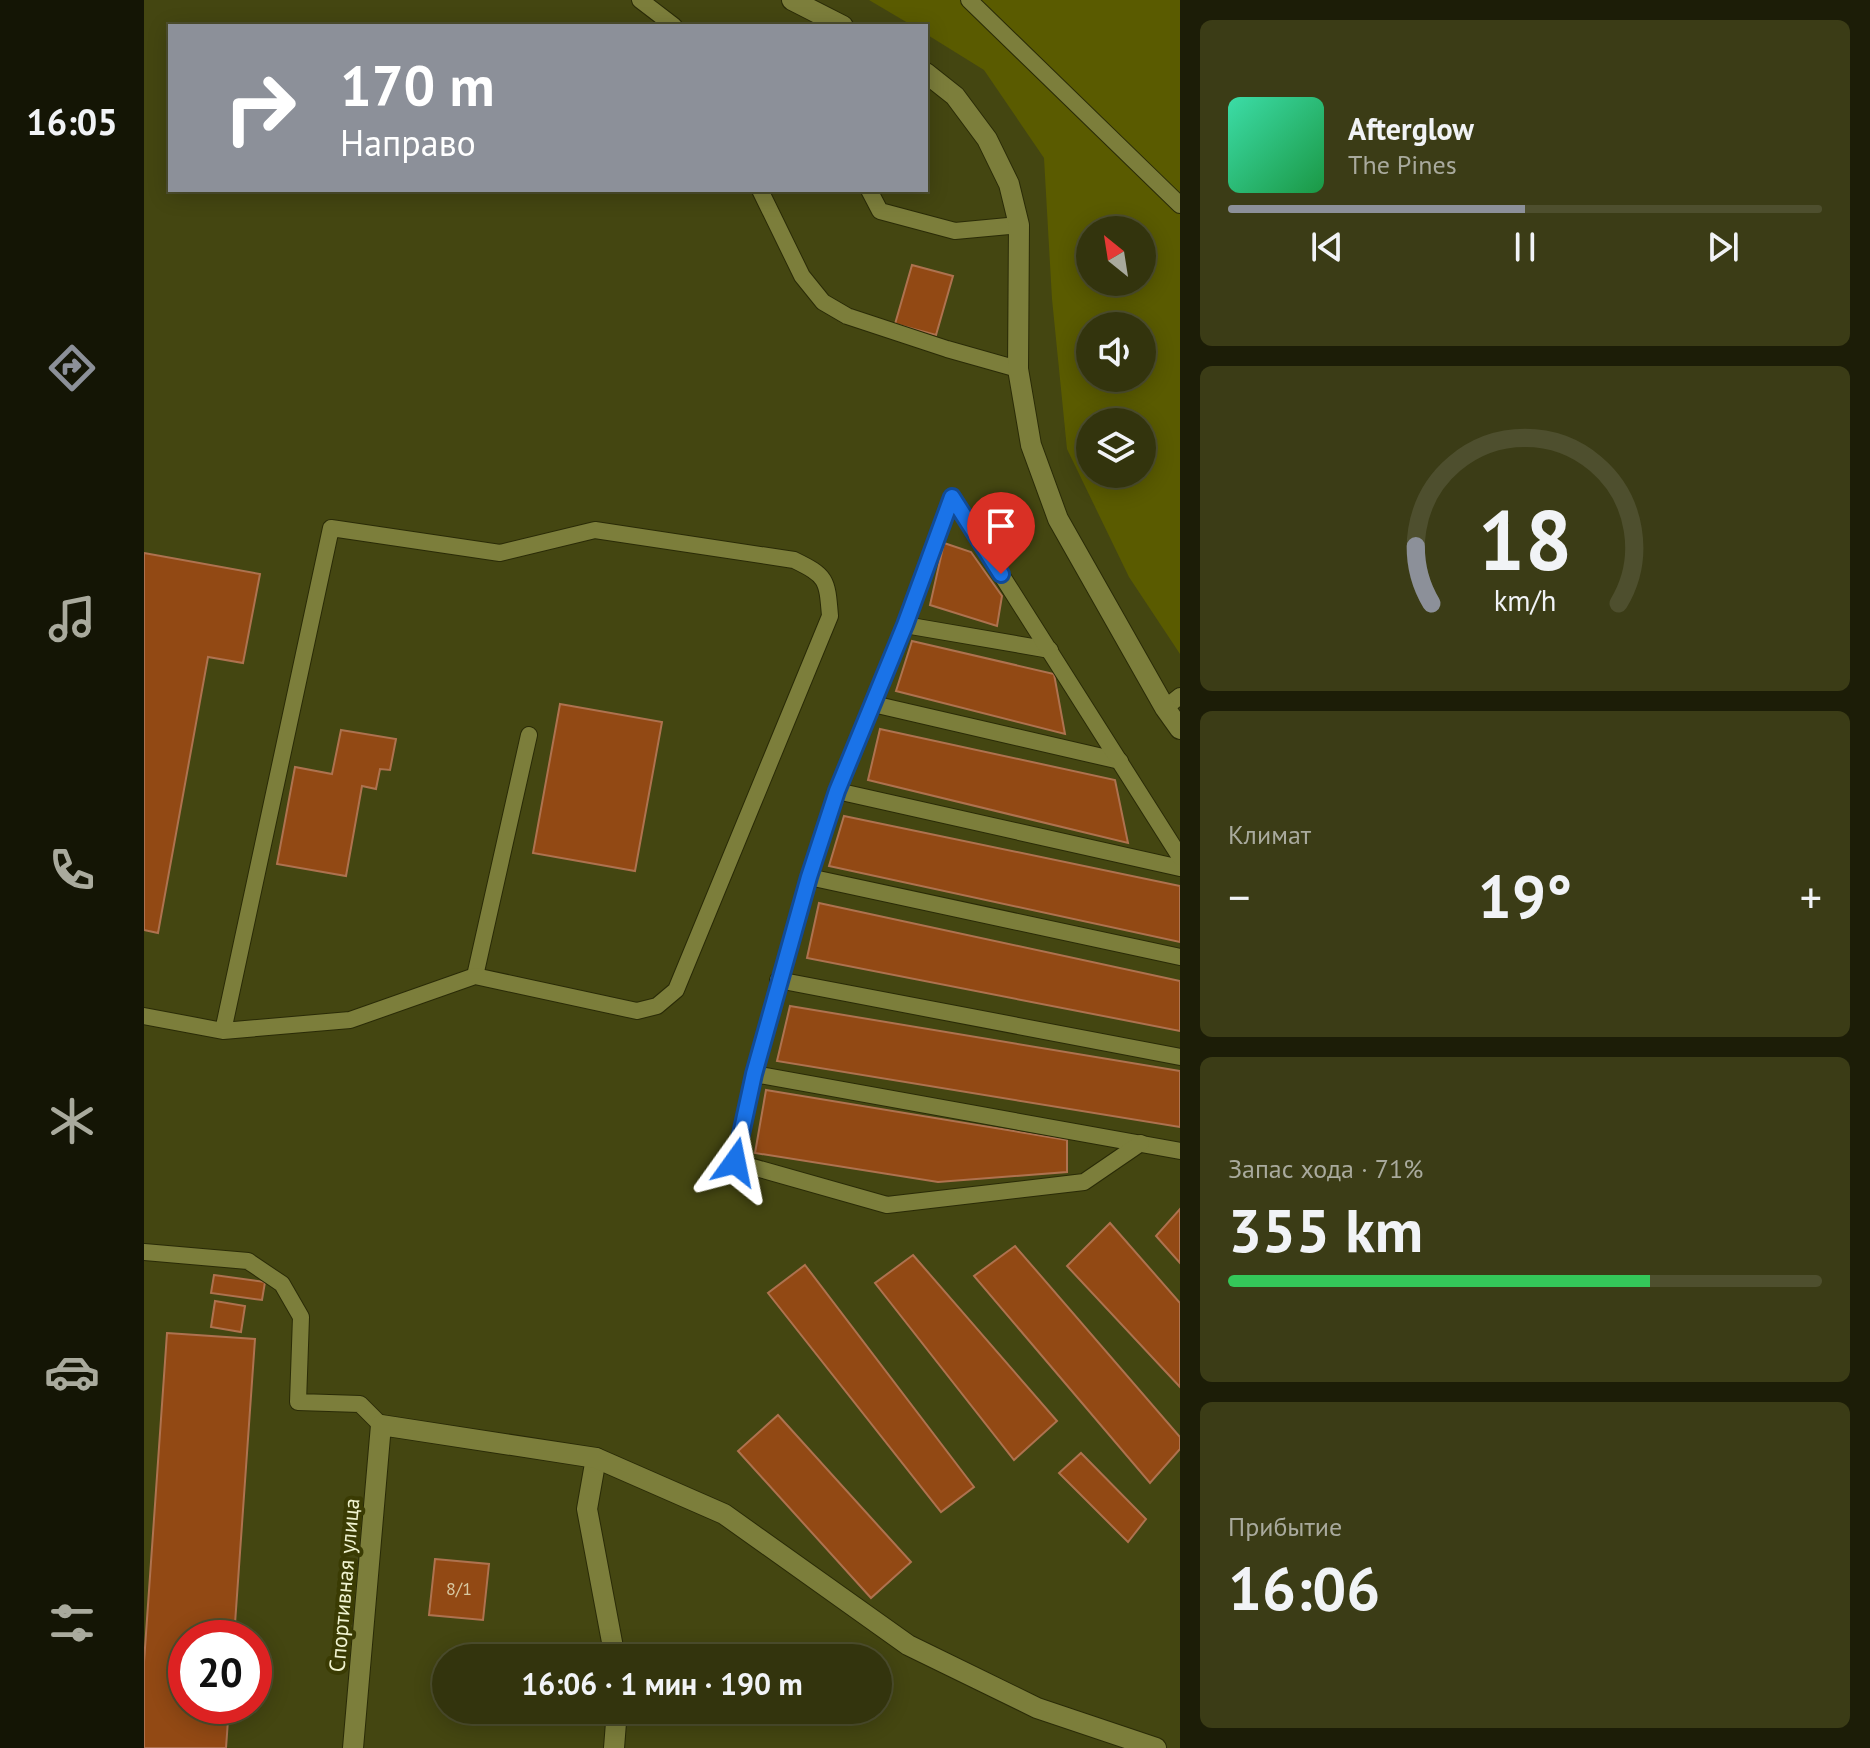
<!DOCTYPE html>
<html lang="ru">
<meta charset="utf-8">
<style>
body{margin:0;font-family:"PT Sans",sans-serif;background:#3b3c16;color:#f1f3f6;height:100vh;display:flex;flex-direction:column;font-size:30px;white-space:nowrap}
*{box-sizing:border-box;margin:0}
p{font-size:26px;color:#a9aa9d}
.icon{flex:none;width:44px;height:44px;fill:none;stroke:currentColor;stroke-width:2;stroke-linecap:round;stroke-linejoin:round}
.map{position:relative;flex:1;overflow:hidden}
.details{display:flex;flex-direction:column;gap:20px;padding:20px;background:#1c1d07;width:690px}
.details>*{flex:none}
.top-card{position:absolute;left:24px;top:24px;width:760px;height:168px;border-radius:0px;box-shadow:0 4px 20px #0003,0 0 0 2px #4e4f2e;background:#8c9099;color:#fff;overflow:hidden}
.needle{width:52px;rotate:330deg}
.fabs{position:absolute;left:932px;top:216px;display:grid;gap:16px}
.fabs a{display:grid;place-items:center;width:80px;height:80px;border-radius:50%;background:#33340d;box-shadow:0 4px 20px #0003,0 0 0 2px #4e4f2e;font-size:40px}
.speed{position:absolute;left:24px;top:1620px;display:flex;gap:16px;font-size:40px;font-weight:700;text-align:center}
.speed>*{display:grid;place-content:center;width:104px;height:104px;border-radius:50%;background:#33340d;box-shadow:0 4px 20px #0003,0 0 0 2px #4e4f2e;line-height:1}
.speed .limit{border:12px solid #d22;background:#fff;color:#111}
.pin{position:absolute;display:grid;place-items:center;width:68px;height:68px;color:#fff;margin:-82px -34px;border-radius:50% 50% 50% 0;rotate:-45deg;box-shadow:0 0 8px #0007}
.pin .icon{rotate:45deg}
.me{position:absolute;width:88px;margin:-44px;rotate:12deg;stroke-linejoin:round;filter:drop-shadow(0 0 6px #0008)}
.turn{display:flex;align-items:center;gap:28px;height:168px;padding:0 40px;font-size:36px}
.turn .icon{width:104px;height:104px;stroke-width:2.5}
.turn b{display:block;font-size:56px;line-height:68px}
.big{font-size:60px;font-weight:700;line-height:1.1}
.details .widget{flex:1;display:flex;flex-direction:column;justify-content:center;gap:12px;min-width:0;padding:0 28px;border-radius:12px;background:#3b3c16}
.details .dial{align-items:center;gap:0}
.dial svg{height:208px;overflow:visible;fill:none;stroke:#4e4f2e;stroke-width:7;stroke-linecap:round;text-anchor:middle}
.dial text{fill:#f1f3f6;stroke:none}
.song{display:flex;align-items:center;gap:24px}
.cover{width:96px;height:96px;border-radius:12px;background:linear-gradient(135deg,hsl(160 70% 55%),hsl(140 70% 35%))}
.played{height:8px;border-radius:4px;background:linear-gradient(90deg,#8c9099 50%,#4e4f2e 50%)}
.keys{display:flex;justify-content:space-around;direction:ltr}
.heat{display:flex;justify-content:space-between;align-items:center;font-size:44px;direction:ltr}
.charge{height:12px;border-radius:6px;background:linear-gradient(90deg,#34c759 71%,#4e4f2e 0)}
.trip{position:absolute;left:288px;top:1644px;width:460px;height:80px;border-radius:40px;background:#33340d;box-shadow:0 4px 20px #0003,0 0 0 2px #4e4f2e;font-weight:700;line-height:80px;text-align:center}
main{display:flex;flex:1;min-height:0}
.menu{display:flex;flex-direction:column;width:144px;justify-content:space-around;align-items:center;background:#141505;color:#a9aa9d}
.menu .icon{width:56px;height:56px}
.menu .current{color:#8c9099}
.menu b{font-size:36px;color:#f1f3f6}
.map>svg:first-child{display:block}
.green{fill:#5a5b00;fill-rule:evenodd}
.building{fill:#924914;stroke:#ae724f;stroke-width:2}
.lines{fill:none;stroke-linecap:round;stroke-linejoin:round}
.service-casing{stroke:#2a2b07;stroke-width:18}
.minor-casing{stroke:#2a2b07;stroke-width:22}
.service{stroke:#7c7e3b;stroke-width:16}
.minor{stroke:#7c7e3b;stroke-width:20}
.route-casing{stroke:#114b97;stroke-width:20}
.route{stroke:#1a73e8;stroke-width:14}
.labels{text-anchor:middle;stroke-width:8;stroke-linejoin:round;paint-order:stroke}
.number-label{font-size:18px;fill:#d8c8a1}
.street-label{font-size:22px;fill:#f0f3d0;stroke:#3a3b03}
</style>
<main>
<nav class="menu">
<b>16:05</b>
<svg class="icon current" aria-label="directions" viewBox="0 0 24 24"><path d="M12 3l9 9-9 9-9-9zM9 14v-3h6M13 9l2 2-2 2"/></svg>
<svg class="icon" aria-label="music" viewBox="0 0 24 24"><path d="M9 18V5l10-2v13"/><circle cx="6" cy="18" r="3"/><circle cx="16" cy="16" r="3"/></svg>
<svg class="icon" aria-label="phone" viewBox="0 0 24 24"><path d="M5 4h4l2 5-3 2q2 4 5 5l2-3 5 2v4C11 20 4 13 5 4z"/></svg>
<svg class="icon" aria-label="climate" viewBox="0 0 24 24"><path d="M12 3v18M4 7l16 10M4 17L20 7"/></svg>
<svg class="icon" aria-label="car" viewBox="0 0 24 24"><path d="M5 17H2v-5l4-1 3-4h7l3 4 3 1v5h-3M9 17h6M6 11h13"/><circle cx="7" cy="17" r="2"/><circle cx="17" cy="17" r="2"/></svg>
<svg class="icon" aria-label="filters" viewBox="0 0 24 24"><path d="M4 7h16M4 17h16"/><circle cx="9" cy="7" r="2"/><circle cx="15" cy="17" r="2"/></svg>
</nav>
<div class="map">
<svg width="1036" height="1748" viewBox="0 0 1036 1748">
<rect width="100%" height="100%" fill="#444611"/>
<path class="green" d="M725,0H1036V654L985,577L923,449L908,299L900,158L840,70L782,34V26H769ZM946,230H998V282H946ZM946,326H998V378H946ZM946,422H998V474H946Z"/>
<g class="building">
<polygon points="768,265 809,276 792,335 751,324"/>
<polygon points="800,543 827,552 858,596 853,626 786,605"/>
<polygon points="0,553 116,574 99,663 64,657 14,933 0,930"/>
<polygon points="768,641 910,674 921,734 752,691"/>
<polygon points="416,704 518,722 491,871 389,853"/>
<polygon points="736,729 971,780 984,843 724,780"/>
<polygon points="197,730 252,739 246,770 236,769 232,789 218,786 202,876 133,864 151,767 188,774"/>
<polygon points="700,816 1036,886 1036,942 685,866"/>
<polygon points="675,903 1036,981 1036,1031 663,958"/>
<polygon points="646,1006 1036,1071 1036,1127 633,1061"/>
<polygon points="622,1090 923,1140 923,1172 794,1182 611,1153"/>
<polygon points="1036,1209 1036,1263 1012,1236"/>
<polygon points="966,1223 1036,1303 1036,1387 923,1266"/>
<polygon points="871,1246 1036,1437 1036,1449 1006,1483 830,1276"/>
<polygon points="769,1255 913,1421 870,1460 731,1283"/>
<polygon points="661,1265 830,1487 797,1512 624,1293"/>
<polygon points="70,1275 121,1282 118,1300 67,1293"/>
<polygon points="71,1301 101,1306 97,1332 67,1327"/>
<polygon points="23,1333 111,1339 90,1638 42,1638 42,1706 85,1706 82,1748 0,1748 0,1662"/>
<polygon points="634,1415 767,1562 727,1598 594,1451"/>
<polygon points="937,1453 1002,1519 984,1542 915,1473"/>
<polygon points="291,1559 345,1564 339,1620 285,1615"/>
</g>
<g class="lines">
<defs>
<g id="service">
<polyline points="496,0 530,26"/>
<polyline points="825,0 1036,205"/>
<polyline points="616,190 658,276 679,302 703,316 803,349 874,369"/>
<polyline points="725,190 736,211 811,231 875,225"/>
<polyline points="761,625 906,650"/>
<polyline points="729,704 976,761"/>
<polyline points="1021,708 1036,696"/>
<polyline points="693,791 1036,868"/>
<polyline points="665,877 1036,957"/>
<polyline points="331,976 385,735"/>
<polyline points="634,980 1036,1057"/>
<path d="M0,1016L79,1031L206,1020L331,976L493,1011L513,1006L532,990L686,616C683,579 683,576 650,560L451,530L356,553L187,528L79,1031"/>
<polyline points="610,1074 1036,1151"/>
<polyline points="997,1143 940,1182 743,1205 591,1162 610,1074 665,877 693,791 761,625 808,497 1036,857"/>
<polyline points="0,1252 104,1261 138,1284 157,1317 154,1402 216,1404 237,1425"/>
</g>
<g id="minor">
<polyline points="648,0 699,26"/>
<polyline points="782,73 811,96 843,139 865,184 875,225 874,369 887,445 914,519 1021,708 1036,729"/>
<polyline points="452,1458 443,1509 471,1658"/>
<polyline points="209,1748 237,1425 452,1458 580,1514 764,1645 893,1708 1012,1748"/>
<polyline points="470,1748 473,1710"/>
</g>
</defs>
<use href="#service" class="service-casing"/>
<use href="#minor" class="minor-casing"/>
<use href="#service" class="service"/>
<use href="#minor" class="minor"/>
</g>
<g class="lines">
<defs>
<polyline id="route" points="591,1162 610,1074 665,877 693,791 761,625 808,497 857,574"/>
</defs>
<use href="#route" class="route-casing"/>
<use href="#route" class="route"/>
</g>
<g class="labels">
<g class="number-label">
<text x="315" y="1595">8/1</text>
</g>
<g class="street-label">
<text transform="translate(200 1585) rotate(-85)" y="8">Спортивная улица</text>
</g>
</g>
</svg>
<div class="fabs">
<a><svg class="needle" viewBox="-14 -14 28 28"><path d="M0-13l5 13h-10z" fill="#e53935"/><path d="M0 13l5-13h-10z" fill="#a9aa9d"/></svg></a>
<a><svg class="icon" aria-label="sound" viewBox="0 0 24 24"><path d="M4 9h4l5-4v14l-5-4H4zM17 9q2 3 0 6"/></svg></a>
<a><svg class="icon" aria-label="layers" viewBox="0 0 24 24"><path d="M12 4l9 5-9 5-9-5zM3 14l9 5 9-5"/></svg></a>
</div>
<div class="speed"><div class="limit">20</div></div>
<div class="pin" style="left:857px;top:574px;background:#d93025"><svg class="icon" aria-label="arrive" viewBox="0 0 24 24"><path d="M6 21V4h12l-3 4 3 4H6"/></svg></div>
<svg class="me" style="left:591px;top:1162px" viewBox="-20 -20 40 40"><path d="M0-17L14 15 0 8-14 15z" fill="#1a73e8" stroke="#fff" stroke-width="4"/></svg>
<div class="trip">16:06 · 1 мин · 190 m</div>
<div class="top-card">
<div class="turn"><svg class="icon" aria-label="right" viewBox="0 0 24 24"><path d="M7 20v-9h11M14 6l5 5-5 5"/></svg><div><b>170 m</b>Направо</div></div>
</div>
</div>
<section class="details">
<div class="widget">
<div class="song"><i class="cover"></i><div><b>Afterglow</b><p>The Pines</p></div></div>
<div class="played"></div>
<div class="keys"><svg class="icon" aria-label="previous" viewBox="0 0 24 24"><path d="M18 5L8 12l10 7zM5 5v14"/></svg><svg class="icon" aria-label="pause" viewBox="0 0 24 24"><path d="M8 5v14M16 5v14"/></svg><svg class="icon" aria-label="next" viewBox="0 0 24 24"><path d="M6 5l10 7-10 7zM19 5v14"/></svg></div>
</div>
<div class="widget dial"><svg viewBox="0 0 100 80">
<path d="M14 69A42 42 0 1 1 86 69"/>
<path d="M14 69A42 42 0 0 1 8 47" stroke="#8c9099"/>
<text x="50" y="56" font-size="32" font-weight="700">18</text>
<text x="50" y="72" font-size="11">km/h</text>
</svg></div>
<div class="widget"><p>Климат</p>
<div class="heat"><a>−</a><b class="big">19°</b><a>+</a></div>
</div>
<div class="widget"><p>Запас хода · 71%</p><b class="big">355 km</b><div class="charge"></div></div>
<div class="widget"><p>Прибытие</p><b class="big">16:06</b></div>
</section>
</main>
